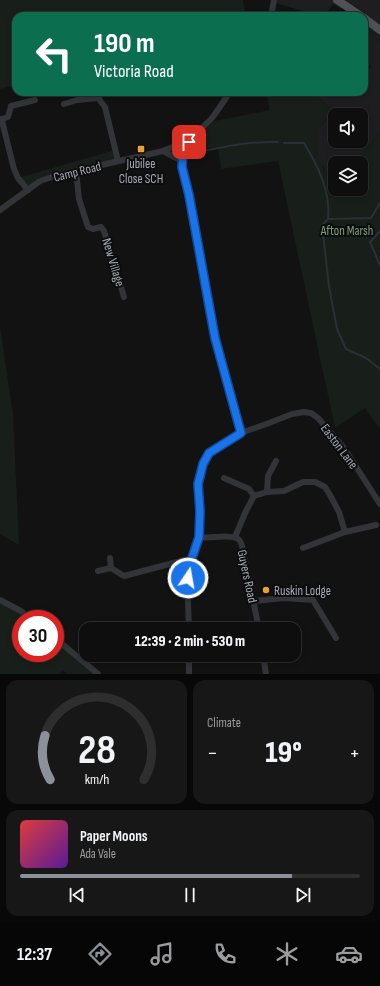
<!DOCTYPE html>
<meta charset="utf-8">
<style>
body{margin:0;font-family:"Sofia Sans Condensed",sans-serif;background:#171717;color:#f1f3f6;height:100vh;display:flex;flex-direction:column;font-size:15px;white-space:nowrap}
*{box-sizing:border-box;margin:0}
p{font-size:13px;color:#9b9c9e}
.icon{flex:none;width:22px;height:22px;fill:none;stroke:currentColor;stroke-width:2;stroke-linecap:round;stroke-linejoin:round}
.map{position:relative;height:674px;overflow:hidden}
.side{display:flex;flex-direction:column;gap:6px;padding:6px;background:#080808;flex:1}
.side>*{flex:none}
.top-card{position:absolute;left:12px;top:12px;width:356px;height:84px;border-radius:12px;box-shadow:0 2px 6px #0003,0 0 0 1px #2e2e2e;background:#0b6e4f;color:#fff;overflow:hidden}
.tools{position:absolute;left:328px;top:108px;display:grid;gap:8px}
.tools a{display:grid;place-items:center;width:40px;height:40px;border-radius:8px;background:#0e0e0e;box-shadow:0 2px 6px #0003,0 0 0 1px #2e2e2e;font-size:20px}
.speed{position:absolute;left:12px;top:610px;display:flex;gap:8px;font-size:20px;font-weight:700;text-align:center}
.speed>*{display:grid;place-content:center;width:52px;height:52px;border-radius:50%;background:#0e0e0e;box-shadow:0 2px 6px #0003,0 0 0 1px #2e2e2e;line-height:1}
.speed .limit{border:6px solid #d22;background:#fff;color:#111}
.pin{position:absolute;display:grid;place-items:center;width:34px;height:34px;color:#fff;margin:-17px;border-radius:8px;box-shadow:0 2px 6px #0006}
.me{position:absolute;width:44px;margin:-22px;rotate:12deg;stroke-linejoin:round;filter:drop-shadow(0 0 3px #0008)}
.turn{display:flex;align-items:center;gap:14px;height:84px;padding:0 16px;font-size:18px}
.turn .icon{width:52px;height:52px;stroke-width:2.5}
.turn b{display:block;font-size:28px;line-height:34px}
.big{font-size:30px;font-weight:800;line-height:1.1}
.side .widget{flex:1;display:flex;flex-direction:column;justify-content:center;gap:6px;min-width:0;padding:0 14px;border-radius:12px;background:#171717}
.side .dial{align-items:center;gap:0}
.dial svg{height:104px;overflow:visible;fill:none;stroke:#2e2e2e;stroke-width:7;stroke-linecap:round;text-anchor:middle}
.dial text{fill:#f1f3f6;stroke:none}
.song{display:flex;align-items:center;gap:12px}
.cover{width:48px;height:48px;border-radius:6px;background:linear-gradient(135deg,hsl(0 70% 55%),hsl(270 70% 35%))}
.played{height:4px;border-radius:2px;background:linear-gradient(90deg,#8c9099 80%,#2e2e2e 80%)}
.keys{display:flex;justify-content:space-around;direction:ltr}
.heat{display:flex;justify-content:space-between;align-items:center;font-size:22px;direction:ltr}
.side .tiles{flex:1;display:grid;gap:6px;grid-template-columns:1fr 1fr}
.widget:last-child{grid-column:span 2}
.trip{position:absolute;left:79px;top:622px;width:222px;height:40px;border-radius:12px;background:#0e0e0e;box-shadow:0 2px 6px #0003,0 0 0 1px #2e2e2e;font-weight:800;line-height:40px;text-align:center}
.tab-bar{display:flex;height:64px;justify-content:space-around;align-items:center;background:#060606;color:#9b9c9e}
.tab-bar .icon{width:28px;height:28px}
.tab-bar .active{color:#8c9099}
.tab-bar b{font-size:18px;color:#f1f3f6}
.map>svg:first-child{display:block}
.built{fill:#1e1e20;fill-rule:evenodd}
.green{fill:#181e19}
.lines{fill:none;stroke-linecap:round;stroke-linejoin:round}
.stream{stroke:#293136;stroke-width:2}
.minor{stroke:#333438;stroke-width:6}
.major{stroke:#4f5157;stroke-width:8}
.route-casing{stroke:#114b97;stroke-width:10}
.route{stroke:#1a73e8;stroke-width:7}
.poi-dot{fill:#e9a134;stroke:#0d0d0e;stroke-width:1.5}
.labels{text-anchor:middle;stroke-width:4;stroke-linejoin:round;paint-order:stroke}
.poi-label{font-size:13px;fill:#a4aab3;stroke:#0d0d0e}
.street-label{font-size:13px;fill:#a4aab3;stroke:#0d0d0e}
.park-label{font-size:13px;fill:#7c9e7c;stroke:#0d0d0e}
</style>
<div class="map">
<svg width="380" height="674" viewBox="0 0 380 674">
<rect width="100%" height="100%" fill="#121213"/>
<path class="built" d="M277,0H380V132L355,163H335V178L319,163V129L334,111L321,100L316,92H364V71L371,67L364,56V16H352L350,13L333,4L324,16H319L276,3ZM335,115H361V141H335Z"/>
<g class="green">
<polygon points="0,0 243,0 246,16 16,16 16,85 0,89"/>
<polygon points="364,24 380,35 380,43 364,31"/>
<polygon points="266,92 316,92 321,100 334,111 319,129 319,163 335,178 335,189 361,189 361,163 355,163 380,132 380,429 365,408 335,428 278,161 221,169 218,147 187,151 193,141 214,121 270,110"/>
<polygon points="115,150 118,161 57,175 28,190 18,178"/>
<polygon points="0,327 13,414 19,545 0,534"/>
<polygon points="0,603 20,613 28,619 21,619 21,653 55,653 55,640 95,674 68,674 63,671 59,674 0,674"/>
</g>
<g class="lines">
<g class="stream">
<path d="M284,143H304C318,166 331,192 328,219"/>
<path d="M194,153C222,147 250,141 278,142"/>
<polyline points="380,203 371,218 328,219 322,225 329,286 337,329 346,349 366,358 380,369"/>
<polyline points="380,231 370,242 380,265"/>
</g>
<g class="minor">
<polyline points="271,16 274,0"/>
<path d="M230,92C224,101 218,110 212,118C200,131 183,141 182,161L215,338L241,433"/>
<polyline points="98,98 105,107 118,161"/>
<polyline points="64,104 77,100 98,98 103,92"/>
<polyline points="2,119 8,117 11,106 35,100"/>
<polyline points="0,120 2,119 3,125 14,169 18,178 28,190"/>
<polyline points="163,151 182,161"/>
<polyline points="76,171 79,199 88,227 93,229 101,227 104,231 124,297"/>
<polyline points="0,210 40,181 58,175 163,151 182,143 187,144"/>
<polyline points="224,478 249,489 254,496"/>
<polyline points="267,492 268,476 276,461"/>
<path d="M199,537C210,539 226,534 236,538C240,539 241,542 242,546L259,629"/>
<polyline points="235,537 246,511 254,496 267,492 284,491 303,482 315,482 325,487 330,495 339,512 345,532 376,525"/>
<polyline points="303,548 345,532"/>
<polyline points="110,558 111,568"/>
<polyline points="98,571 111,568 124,576 192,558"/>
<polyline points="0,600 21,611 31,619"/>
<polyline points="254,601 284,598 313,600 336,638"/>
<polyline points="189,629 187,578 192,558 199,537 199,477 203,464 209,453 215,448 241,433 269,423 292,414 304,412 311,413 318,418 344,448 380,504"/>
<polyline points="55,638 98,674"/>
<polyline points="189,655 189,674"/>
<polyline points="263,655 266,674"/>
</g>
<g class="major">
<polyline points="337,0 361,16"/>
<polyline points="364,18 380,30"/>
</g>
</g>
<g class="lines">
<defs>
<polyline id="route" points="188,578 192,558 199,537 200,511 198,484 203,464 209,453 241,433 215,338 189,195 182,167 183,152 189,142"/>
</defs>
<use href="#route" class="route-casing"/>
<use href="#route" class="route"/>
</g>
<g class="poi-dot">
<rect x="137" y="145" width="8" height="8" rx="2"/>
<circle cx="266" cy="590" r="4"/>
</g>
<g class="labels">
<g class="poi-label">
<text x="141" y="168">Jubilee<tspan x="141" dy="15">Close SCH</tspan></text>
<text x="274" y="595" text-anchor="start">Ruskin Lodge</text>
</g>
<g class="street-label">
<text transform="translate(77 171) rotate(-14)" y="5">Camp Road</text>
<text transform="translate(114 262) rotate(73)" y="5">New Village</text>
<text transform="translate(340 446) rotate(53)" y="5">Easton Lane</text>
<text transform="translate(248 576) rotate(78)" y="5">Guyers Road</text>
</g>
<g class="park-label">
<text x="347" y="235">Afton Marsh</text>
</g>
</g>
</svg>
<div class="tools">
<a><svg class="icon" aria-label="sound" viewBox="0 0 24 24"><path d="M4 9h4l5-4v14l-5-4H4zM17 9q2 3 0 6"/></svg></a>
<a><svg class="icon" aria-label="layers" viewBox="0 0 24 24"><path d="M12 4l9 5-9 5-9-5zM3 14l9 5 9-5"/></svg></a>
</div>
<div class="speed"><div class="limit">30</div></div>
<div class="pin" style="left:189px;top:142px;background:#d93025"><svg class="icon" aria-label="arrive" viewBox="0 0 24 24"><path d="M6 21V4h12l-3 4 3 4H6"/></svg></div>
<svg class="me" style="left:188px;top:578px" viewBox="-20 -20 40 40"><circle r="17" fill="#1a73e8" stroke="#fff" stroke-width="3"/><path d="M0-11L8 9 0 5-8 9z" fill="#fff"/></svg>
<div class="trip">12:39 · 2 min · 530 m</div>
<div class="top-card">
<div class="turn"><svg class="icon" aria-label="left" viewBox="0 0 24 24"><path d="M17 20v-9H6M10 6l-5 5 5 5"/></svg><div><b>190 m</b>Victoria Road</div></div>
</div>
</div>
<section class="side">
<div class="tiles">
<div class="widget dial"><svg viewBox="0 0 100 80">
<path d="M14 69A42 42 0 1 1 86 69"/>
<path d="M14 69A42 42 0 0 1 10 35" stroke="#8c9099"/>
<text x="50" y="56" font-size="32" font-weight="700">28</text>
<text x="50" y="72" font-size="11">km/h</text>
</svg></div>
<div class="widget"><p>Climate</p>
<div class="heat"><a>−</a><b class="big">19°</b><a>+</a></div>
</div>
<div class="widget">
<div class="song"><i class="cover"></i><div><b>Paper Moons</b><p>Ada Vale</p></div></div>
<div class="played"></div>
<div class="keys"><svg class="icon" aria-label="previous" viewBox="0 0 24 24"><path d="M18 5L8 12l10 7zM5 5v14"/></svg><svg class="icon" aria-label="pause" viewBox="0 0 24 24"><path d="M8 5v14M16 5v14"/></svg><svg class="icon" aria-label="next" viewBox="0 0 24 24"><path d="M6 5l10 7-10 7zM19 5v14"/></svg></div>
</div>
</div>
</section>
<nav class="tab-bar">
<b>12:37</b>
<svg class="icon active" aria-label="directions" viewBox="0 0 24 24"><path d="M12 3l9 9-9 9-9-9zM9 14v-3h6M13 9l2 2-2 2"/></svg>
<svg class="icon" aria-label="music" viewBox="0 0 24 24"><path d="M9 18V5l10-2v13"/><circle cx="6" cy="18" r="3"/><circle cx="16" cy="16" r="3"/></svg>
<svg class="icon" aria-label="phone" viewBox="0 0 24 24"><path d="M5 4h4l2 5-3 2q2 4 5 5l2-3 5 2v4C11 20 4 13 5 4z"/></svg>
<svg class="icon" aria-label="climate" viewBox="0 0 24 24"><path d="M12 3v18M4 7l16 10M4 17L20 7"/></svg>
<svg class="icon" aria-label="car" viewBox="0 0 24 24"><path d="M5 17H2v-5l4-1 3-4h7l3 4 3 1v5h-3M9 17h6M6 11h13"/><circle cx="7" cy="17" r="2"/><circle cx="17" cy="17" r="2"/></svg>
</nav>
